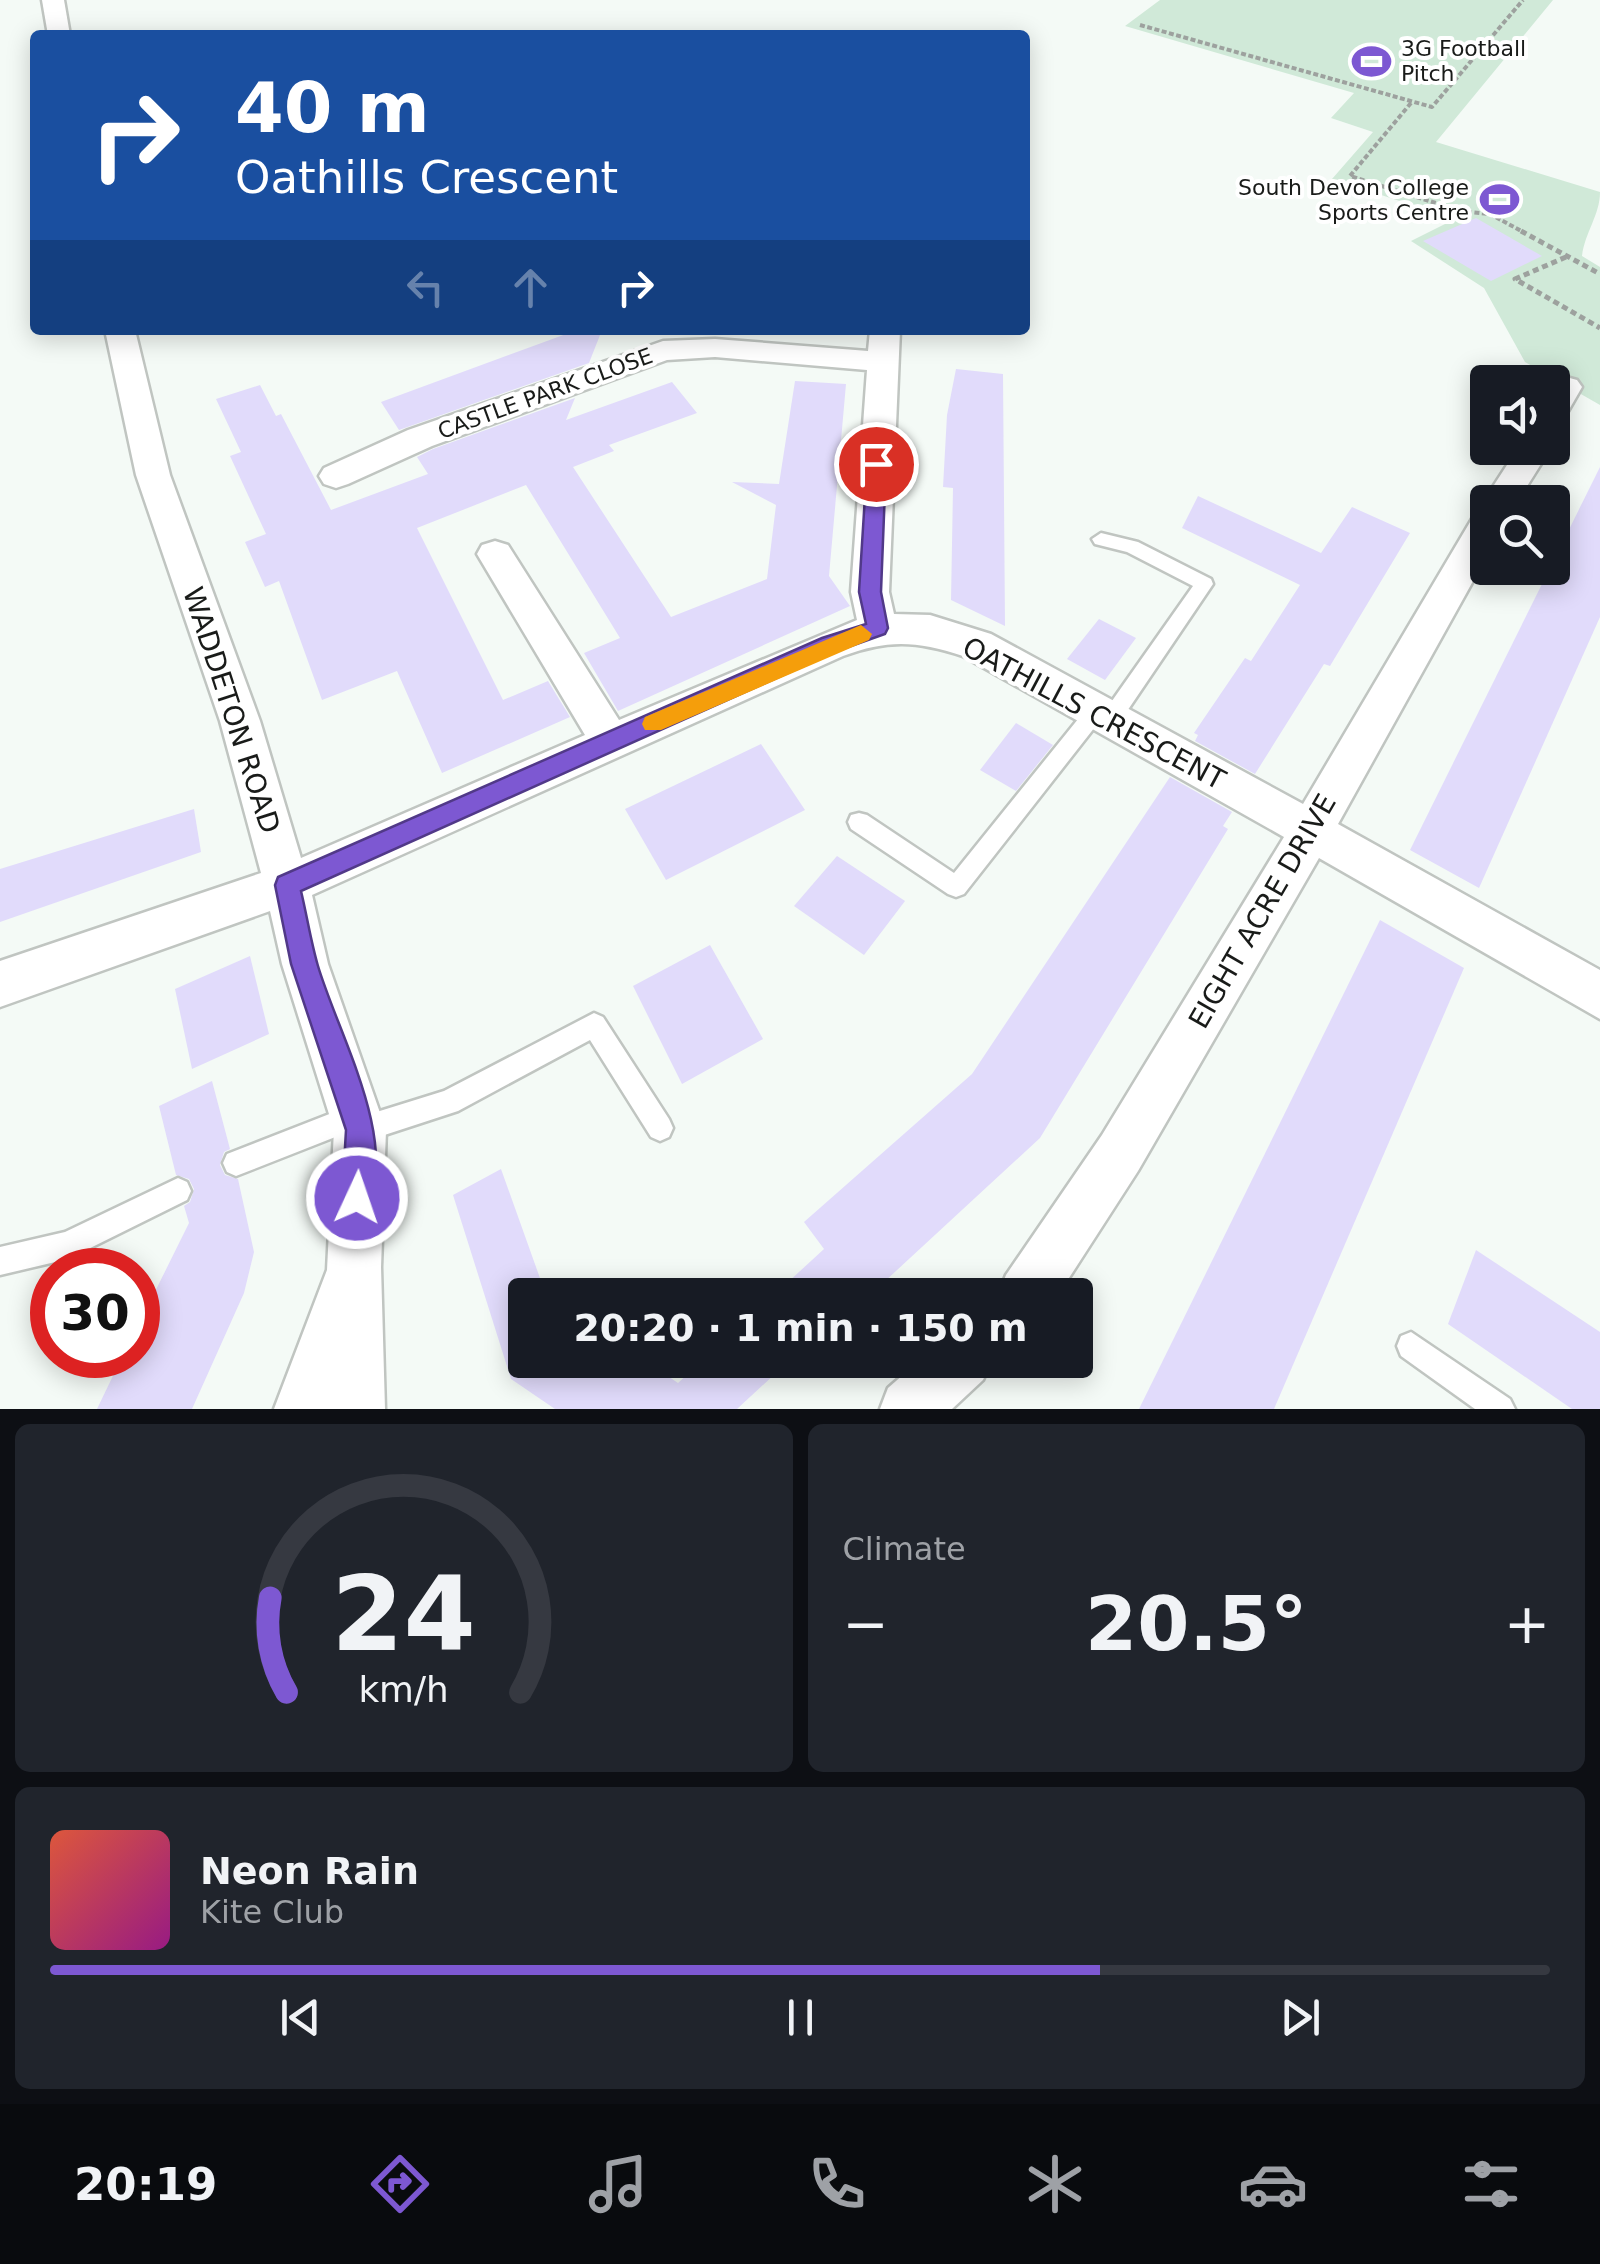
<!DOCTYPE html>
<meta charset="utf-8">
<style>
body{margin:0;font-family:"DejaVu Sans",sans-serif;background:#20242c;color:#f1f3f6;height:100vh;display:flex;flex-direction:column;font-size:38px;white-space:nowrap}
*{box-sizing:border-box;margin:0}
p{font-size:32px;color:#9ea1a6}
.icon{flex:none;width:55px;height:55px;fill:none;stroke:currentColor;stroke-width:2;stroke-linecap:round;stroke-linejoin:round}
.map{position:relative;height:1409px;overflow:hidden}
.drawer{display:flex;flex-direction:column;gap:15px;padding:15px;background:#0d0f14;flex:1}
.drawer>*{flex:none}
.guide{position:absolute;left:30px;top:30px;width:1000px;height:305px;border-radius:10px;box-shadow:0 5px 25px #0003;background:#1a4fa0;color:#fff;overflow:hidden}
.fabs{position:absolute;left:1470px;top:365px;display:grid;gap:20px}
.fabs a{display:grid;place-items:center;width:100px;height:100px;border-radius:10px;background:#171b24;box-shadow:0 5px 25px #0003;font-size:50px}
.speed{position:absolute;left:30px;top:1248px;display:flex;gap:20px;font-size:50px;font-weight:700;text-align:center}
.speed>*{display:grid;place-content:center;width:130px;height:130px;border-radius:50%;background:#171b24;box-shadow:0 5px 25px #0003;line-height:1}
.speed .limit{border:15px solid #d22;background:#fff;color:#111}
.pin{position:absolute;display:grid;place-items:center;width:85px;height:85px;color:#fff;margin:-42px;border:5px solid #fff;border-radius:50%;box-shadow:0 2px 10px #0007}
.me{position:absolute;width:110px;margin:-55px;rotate:3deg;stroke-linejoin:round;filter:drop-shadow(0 0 8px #0008)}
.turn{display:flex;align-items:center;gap:35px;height:210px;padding:0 40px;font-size:45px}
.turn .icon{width:130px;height:130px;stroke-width:2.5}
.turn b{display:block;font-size:70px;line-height:85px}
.lanes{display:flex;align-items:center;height:95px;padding:0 40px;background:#0003;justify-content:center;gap:50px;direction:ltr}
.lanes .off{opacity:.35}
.big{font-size:75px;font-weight:700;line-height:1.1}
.drawer .widget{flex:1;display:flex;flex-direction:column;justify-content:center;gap:15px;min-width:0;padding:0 35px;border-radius:15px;background:#20242c}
.drawer .dial{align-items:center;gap:0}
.dial svg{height:260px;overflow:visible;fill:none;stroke:#363941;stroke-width:7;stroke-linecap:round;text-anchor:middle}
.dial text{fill:#f1f3f6;stroke:none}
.song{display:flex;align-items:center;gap:30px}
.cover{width:120px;height:120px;border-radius:15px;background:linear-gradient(135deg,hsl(10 70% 55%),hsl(310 70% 35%))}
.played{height:10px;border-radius:5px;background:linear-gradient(90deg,#7d58d2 70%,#363941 70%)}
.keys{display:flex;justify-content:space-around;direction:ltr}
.heat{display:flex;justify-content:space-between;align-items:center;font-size:55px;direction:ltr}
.drawer .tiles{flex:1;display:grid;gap:15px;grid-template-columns:1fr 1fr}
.widget:last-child{grid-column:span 2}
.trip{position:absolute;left:508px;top:1278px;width:585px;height:100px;border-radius:10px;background:#171b24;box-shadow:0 5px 25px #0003;font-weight:700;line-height:100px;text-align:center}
.menu{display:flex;height:160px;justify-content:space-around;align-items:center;background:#090b0e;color:#9ea1a6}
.menu .icon{width:70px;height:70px}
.menu .current{color:#7d58d2}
.menu b{font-size:45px;color:#f1f3f6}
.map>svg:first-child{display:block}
.green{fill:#d0e9d8}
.building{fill:#e1dbfb}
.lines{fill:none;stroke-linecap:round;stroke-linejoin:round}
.service-casing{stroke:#c0c5c1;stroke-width:5}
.minor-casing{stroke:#c0c5c1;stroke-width:5}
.path-far1{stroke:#9da19e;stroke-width:4;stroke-dasharray:5 2.5;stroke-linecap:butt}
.path{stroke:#9da19e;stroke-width:5;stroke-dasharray:6 4;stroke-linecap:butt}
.service{fill:#fff;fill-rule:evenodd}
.minor{fill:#fff;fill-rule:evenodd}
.route{fill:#7d58d2;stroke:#513988;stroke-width:2.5}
.slow{fill:#f59e0b}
.labels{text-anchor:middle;stroke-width:8;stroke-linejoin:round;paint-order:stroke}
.far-poi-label{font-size:22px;fill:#191b19;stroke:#fff;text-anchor:start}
.far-street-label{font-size:22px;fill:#191b19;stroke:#fff}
.street-label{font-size:28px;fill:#191b19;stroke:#fff}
</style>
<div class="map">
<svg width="1600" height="1409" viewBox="0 0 1600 1409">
<rect width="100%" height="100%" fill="#f4faf6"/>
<path class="green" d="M1160,0H1553L1436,142L1600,192C1600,215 1585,232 1582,256L1600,267V405L1525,362L1484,288L1411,241L1455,219L1332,179L1373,132L1331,118L1354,93L1125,26Z"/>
<g class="building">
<polygon points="1476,218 1542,256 1491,281 1423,241"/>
<polygon points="577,330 602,330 589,363 399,430 381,402"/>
<polygon points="956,369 1003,374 1005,626 951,600 953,488 943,487 947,415"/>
<polygon points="795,381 846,384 829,576 850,606 618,711 584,653 620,638 526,485 417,528 503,700 548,681 570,717 442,773 397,671 322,700 279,581 265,587 245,542 266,534 230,456 241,452 216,399 260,385 276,416 281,414 331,510 428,474 417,457 433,449 575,398 566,420 672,382 697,413 609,445 614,451 573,467 671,617 767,579 776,505 732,482 779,484"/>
<polygon points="1600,467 1600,617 1479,888 1410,850"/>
<polygon points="1198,496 1321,553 1352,507 1410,533 1330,666 1324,664 1255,774 1195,741 1198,735 1194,733 1245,658 1251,661 1300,585 1182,528"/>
<polygon points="1099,619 1136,638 1105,680 1067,659"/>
<polygon points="1016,723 1053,745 1016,791 980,770"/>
<polygon points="761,744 805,810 666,880 625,809"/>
<polygon points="1170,777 1232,812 1223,826 1228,829 1040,1138 870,1295 774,1295 824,1249 804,1222 972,1074"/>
<polygon points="194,809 201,852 0,922 0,869"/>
<polygon points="837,856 905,901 864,955 794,906"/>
<polygon points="1380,920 1464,968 1274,1409 1139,1409"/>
<polygon points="710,945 763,1039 682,1084 633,986"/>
<polygon points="250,956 269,1034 192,1069 175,989"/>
<polygon points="212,1081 230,1149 224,1152 220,1165 225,1175 238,1179 254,1252 244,1293 192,1409 97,1409 123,1355 138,1355 138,1326 189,1223 184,1206 190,1202 194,1189 189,1179 176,1175 159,1106"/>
<polygon points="501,1169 546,1295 525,1295 525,1360 644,1360 678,1383 703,1360 790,1360 737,1409 555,1409 511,1379 453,1195"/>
<polygon points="1476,1250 1600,1332 1600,1409 1572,1409 1448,1324"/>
</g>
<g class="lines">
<defs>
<g id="service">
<polygon points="1101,533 1138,542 1211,579 1213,584 1119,723 1112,725 1102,718 964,894 956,897 948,894 851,829 848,822 851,815 859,813 867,815 954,873 1091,703 1098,701 1107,708 1193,586 1127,552 1095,544 1092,539"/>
<polygon points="594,1013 603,1017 669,1119 673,1128 669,1137 660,1141 651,1137 590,1040 458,1111 360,1143 351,1139 348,1132 236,1176 227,1172 223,1163 227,1154 355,1104 364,1108 367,1115 444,1091"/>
<polygon points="178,1178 187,1182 191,1191 187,1200 68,1259 0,1275 0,1247 65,1232"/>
<polygon points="1411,1332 1510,1399 1515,1409 1475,1409 1401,1356 1397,1346 1401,1336"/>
</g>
<g id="minor">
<polygon points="42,0 64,0 70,35 48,35"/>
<path d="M105,330H135L170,475L260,721L301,858L585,735L477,554L482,545L495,541L508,545L619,720L857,620L851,592L867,370L715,357L667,360L432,446L348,484L336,488L324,484L319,476L324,468L408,430L663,341L715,339L868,351L870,330H900L889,592L894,614L930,615L991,634L1303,804L1476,512L1487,509L1483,502L1518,448H1551L1517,502H1488V554L1338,824L1600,970V1019L1319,858L1138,1171L1058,1295H998L1006,1275L1102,1135L1284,837L963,656C917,641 888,639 843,656L312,895L328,964L386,1130L381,1267L385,1409H274L327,1270L334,1130L282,964L270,911L0,1007V961L261,873L220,721L136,475Z"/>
<polygon points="1566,377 1577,380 1582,387 1563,420 1552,423 1552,383"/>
<polygon points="920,1360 992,1360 983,1380 952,1409 880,1409 888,1388"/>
</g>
</defs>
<use href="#service" class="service-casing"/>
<use href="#minor" class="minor-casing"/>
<g class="path-far1">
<polyline points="1140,25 1432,107 1523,0"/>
<polyline points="1411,103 1350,176 1461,211 1490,214 1525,233"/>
</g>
<g class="path">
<polyline points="1521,231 1600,274"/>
<polyline points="1566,257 1515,279 1600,328"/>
</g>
<use href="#service" class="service"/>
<use href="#minor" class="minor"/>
</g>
<path class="route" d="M876,457L886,464L881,592L888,628L885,634L837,651L301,891C307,916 311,942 318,966C339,1036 398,1137 368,1209L357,1213L347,1209L342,1198L346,1130L291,964L275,885L278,877L822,638L866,624L859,592L867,464Z"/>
<polygon class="slow" points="861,625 872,634 869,640 661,730 645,730 642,724 645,717"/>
<defs>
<symbol id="stadium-bare" viewBox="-9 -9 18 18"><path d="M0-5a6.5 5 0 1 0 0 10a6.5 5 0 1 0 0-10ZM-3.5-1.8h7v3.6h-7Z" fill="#7d58d2" stroke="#fff" stroke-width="2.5" paint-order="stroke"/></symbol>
</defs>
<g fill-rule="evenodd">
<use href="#stadium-bare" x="1344" y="34" width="55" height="55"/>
<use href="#stadium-bare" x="1472" y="172" width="55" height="55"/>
</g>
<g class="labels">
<g class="far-poi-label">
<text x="1401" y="56">3G Football<tspan x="1401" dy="25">Pitch</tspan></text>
<text x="1469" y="195" text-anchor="end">South Devon College<tspan x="1469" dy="25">Sports Centre</tspan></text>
</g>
<g class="far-street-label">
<text transform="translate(545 393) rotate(-20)" y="8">CASTLE PARK CLOSE</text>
</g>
<g class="street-label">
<text transform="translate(232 710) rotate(72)" y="10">WADDETON ROAD</text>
<text transform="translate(1094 713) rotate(28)" y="10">OATHILLS CRESCENT</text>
<text transform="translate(1262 911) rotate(-60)" y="10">EIGHT ACRE DRIVE</text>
</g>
</g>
</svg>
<div class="fabs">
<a><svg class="icon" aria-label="sound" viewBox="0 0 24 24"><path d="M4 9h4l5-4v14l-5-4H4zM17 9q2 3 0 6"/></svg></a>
<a><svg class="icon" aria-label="search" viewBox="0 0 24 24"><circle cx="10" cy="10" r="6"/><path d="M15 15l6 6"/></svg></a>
</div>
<div class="speed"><div class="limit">30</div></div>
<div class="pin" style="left:876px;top:464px;background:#d93025"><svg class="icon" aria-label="arrive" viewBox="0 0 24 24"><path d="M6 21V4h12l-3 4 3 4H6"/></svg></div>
<svg class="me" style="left:357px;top:1198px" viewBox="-20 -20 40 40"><circle r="17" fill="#7d58d2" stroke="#fff" stroke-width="3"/><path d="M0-11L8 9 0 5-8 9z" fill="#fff"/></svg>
<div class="trip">20:20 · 1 min · 150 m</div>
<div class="guide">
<div class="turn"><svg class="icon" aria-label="right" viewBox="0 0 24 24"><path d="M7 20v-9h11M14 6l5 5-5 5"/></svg><div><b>40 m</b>Oathills Crescent</div></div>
<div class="lanes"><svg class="icon off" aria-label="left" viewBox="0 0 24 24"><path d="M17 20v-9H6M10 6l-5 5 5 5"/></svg><svg class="icon off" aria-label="ahead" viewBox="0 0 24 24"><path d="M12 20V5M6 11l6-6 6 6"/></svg><svg class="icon" aria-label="right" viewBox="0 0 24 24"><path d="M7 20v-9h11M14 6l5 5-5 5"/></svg></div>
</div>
</div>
<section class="drawer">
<div class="tiles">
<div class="widget dial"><svg viewBox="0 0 100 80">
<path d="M14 69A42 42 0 1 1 86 69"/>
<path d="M14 69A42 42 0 0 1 9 40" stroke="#7d58d2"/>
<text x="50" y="56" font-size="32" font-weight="700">24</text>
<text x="50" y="72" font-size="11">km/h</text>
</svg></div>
<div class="widget"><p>Climate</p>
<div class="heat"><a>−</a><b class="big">20.5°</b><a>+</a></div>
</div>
<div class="widget">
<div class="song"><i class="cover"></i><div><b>Neon Rain</b><p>Kite Club</p></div></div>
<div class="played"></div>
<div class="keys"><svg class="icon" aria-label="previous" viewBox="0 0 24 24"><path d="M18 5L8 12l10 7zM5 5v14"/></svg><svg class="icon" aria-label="pause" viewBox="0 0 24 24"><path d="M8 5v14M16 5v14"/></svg><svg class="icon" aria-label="next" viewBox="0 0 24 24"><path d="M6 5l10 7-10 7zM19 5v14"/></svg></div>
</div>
</div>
</section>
<nav class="menu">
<b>20:19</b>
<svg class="icon current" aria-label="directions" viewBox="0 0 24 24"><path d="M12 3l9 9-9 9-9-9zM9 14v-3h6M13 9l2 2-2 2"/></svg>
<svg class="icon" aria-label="music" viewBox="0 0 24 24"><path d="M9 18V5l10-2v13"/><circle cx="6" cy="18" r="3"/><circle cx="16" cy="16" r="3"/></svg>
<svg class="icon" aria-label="phone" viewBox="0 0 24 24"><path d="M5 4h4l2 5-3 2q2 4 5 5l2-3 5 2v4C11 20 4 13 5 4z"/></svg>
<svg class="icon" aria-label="climate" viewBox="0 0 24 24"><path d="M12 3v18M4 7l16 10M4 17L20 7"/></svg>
<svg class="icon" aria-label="car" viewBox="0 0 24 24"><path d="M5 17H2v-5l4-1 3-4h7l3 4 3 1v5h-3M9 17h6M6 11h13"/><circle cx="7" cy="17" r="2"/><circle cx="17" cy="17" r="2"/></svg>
<svg class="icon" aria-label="filters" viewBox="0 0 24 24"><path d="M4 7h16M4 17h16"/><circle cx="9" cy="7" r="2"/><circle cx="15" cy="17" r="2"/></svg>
</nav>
